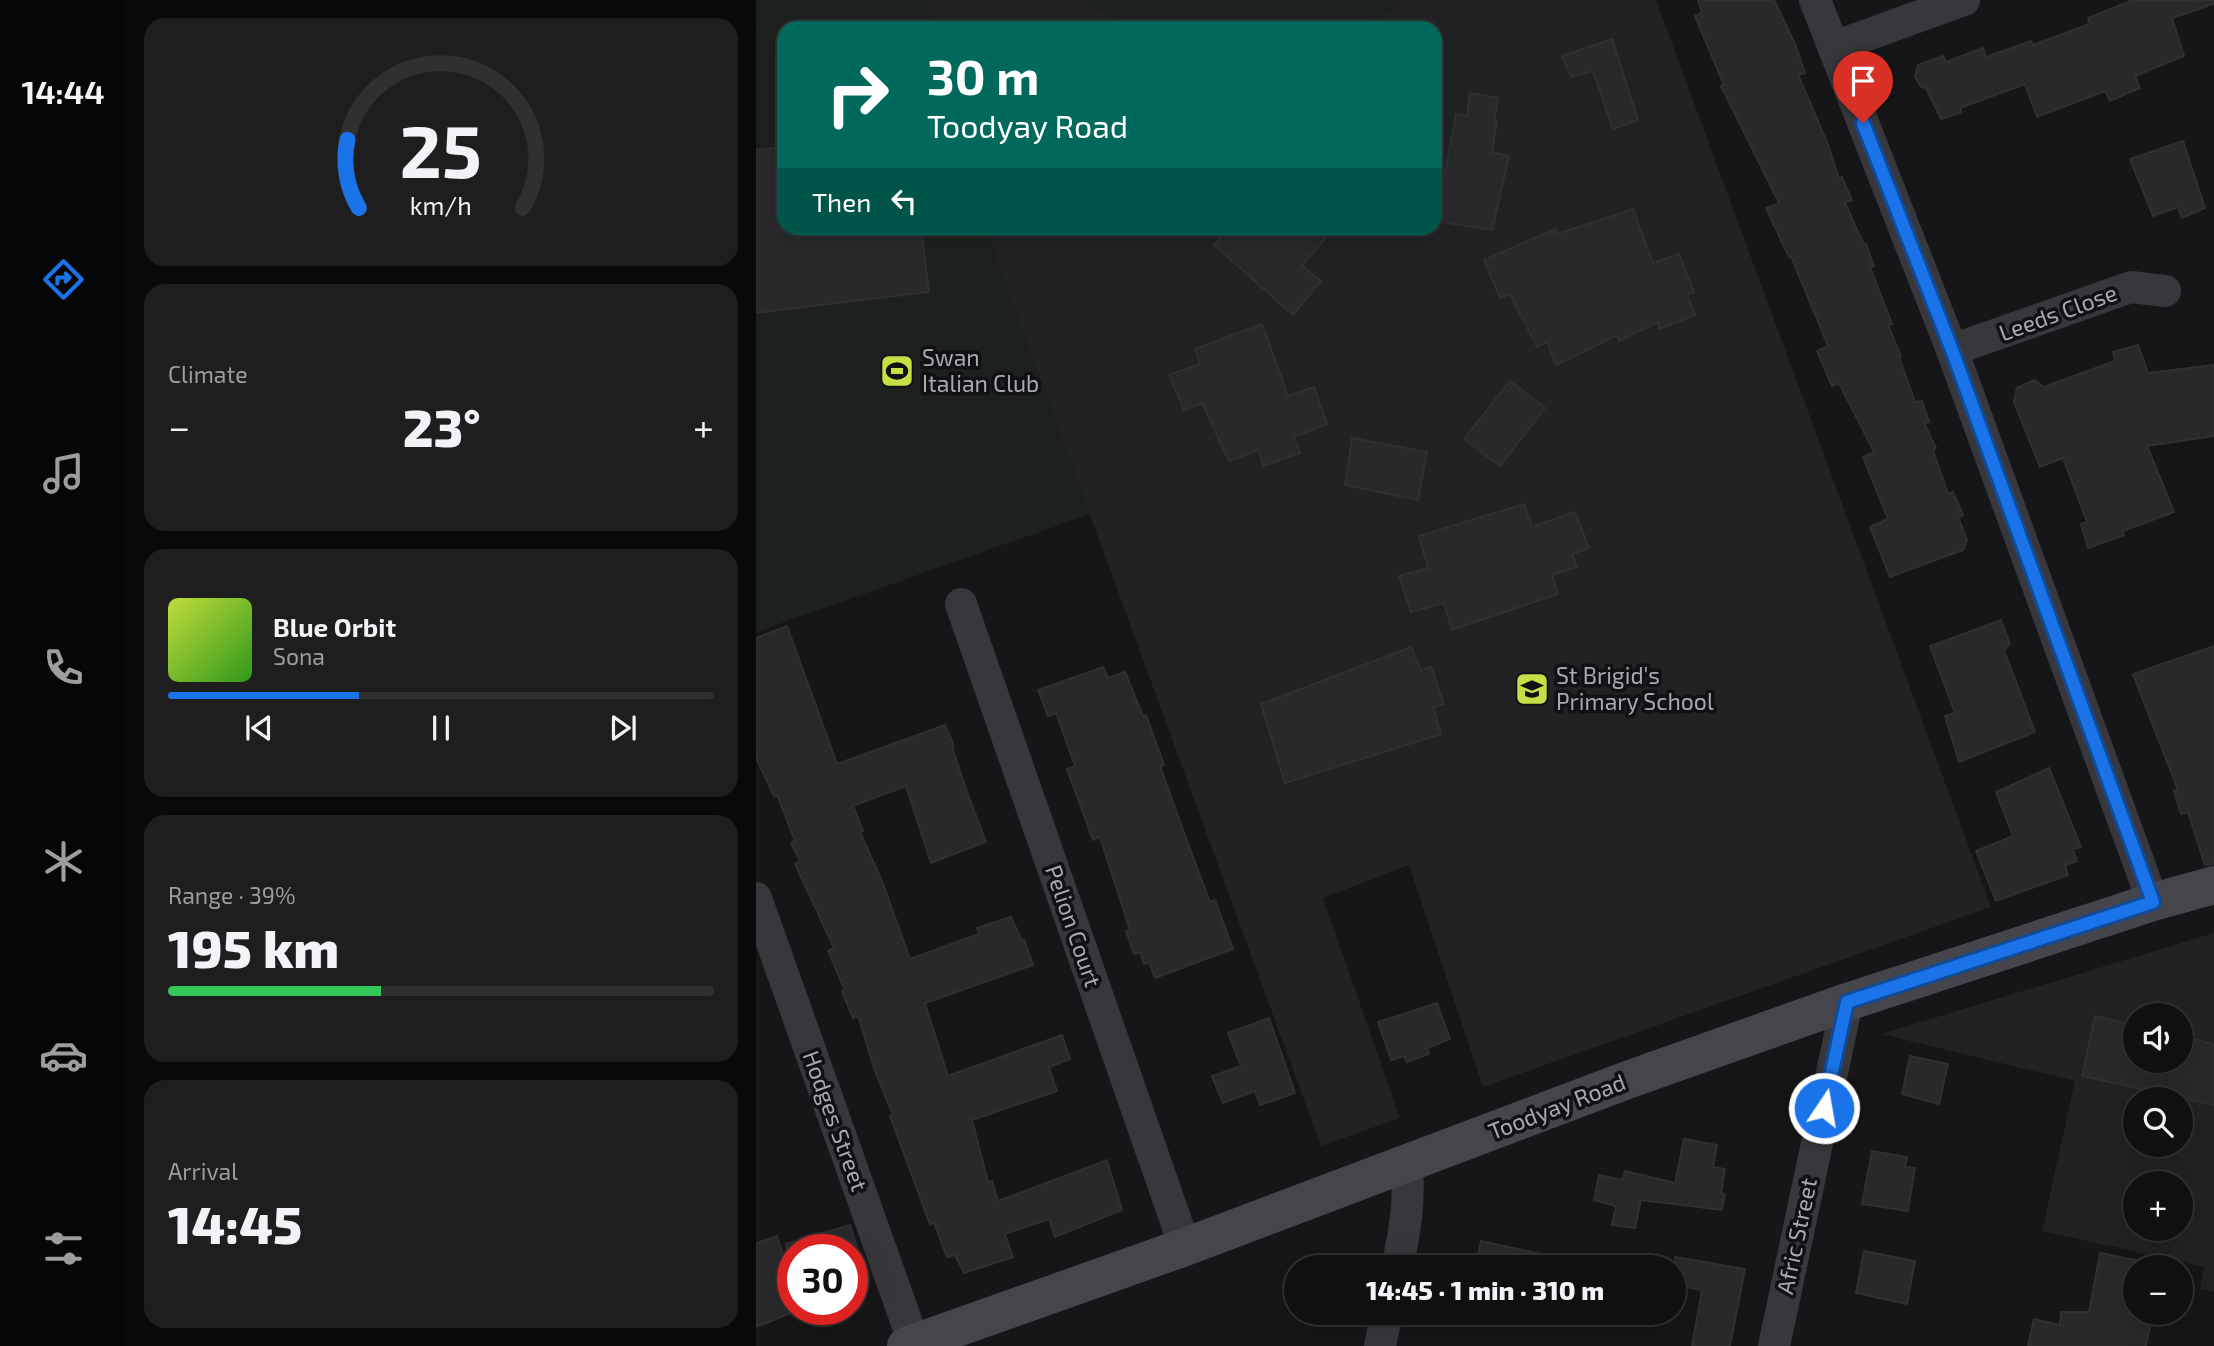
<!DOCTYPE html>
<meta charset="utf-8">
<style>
body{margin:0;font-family:"Exo 2",sans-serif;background:#1e1e1f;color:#f1f3f6;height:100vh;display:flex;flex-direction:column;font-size:26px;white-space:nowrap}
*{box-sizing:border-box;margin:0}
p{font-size:23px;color:#9c9d9f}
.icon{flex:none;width:38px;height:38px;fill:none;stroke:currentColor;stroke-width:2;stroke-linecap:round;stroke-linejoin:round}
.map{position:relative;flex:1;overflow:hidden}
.drawer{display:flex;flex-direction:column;gap:18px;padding:18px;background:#090909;width:630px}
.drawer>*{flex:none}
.top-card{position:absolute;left:21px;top:21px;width:665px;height:214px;border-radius:21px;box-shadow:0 7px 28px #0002,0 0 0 2px #303031;background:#00695c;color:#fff;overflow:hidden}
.fabs{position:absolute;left:1367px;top:1003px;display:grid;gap:14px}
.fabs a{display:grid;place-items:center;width:70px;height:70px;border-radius:50%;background:#101011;box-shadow:0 7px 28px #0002,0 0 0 2px #303031;font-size:35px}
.speed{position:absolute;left:21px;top:1234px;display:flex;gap:14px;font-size:35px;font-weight:700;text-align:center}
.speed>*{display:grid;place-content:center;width:91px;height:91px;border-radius:50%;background:#101011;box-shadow:0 7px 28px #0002,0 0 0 2px #303031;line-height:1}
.speed .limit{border:10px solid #d22;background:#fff;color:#111}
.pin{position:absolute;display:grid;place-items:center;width:60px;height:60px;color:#fff;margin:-72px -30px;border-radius:50% 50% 50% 0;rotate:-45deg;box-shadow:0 0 7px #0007}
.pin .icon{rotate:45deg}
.me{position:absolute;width:77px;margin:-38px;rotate:12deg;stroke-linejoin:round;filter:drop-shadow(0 0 5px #0008)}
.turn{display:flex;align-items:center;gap:24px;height:147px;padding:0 35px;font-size:32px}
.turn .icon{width:91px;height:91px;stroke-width:2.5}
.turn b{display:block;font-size:49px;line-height:60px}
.then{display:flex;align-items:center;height:66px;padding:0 35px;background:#0003;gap:14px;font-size:26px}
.big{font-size:52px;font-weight:800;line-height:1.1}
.drawer .tile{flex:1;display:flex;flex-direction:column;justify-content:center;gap:10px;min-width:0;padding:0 24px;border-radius:21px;background:#1e1e1f}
.drawer .dial{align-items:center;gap:0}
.dial svg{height:182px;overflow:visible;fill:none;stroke:#303031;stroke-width:7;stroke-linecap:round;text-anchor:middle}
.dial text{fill:#f1f3f6;stroke:none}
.song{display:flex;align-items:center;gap:21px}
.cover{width:84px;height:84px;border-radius:10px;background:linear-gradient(135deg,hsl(70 70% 55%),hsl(110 70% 35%))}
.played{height:7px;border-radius:4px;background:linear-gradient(90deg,#1a73e8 35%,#303031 35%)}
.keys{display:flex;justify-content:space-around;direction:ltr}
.heat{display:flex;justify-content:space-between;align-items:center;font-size:38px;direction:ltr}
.charge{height:10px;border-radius:5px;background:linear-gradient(90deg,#34c759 39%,#303031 0)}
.trip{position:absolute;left:528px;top:1255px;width:402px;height:70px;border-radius:35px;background:#101011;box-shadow:0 7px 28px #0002,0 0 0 2px #303031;font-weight:800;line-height:70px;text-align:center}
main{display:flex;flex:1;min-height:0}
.tabs{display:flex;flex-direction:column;width:126px;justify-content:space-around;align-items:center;background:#060607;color:#9c9d9f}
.tabs .icon{width:49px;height:49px}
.tabs .current{color:#1a73e8}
.tabs b{font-size:32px;color:#f1f3f6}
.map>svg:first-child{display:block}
.built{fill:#222124;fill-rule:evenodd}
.green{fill:#1c211f}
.building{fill:#29282b;stroke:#312f32;stroke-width:2}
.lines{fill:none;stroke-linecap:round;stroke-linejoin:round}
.street{stroke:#38373b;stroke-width:32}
.secondary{stroke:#46454b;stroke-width:38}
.route-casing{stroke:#114b97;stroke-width:18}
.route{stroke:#1a73e8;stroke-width:12}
.labels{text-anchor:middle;stroke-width:7;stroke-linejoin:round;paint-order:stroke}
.street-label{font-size:23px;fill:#aba8b5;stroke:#111012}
.poi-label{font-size:23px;fill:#aba8b5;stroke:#111012;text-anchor:start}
</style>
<main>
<nav class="tabs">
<b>14:44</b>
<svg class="icon current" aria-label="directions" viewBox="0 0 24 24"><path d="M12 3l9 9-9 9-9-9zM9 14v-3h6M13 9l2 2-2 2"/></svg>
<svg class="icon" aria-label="music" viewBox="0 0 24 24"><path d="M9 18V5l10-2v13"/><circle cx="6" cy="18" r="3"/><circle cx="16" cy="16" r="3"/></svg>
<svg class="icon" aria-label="phone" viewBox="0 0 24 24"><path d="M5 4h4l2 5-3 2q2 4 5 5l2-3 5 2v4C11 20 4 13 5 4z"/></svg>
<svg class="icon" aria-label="climate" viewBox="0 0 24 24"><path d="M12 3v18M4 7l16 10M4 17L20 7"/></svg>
<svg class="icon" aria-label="car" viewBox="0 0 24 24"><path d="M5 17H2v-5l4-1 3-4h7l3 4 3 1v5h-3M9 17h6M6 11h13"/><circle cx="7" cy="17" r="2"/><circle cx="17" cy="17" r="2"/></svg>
<svg class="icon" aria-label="filters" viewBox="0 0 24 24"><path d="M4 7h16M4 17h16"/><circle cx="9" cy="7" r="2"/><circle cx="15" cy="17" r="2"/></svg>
</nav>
<section class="drawer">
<div class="tile dial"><svg viewBox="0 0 100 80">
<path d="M14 69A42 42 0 1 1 86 69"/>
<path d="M14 69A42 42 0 0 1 9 39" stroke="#1a73e8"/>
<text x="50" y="56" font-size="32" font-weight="700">25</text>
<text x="50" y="72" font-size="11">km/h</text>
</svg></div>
<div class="tile"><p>Climate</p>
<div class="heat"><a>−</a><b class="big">23°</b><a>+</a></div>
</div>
<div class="tile">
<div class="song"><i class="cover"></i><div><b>Blue Orbit</b><p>Sona</p></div></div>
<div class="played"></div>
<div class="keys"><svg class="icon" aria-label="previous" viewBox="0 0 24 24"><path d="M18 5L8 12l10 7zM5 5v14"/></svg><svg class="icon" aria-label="pause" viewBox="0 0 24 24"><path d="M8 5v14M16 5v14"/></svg><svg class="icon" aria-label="next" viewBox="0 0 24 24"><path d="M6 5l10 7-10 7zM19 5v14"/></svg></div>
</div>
<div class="tile"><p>Range · 39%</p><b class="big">195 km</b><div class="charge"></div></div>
<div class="tile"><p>Arrival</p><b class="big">14:45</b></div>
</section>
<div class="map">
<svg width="1458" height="1346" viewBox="0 0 1458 1346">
<rect width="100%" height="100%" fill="#161517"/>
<g class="built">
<polygon points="171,0 900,0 1235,907 727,1087 653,865 567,898 644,1118 565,1146 229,228 679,228 679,28 174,28"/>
<path d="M1458,933V1292L1444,1289L1448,1267L1286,1231L1319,1081L1125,1034ZM1379,1015H1424V1060H1379ZM1379,1099H1424V1144H1379ZM1379,1183H1424V1228H1379Z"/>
</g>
<g class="green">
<polygon points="0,0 171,0 174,28 28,28 28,228 229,228 334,514 0,632"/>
<polygon points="321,0 646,0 634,12 593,28 410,28 364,19"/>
</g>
<g class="building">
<polygon points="942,0 1018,0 1039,44 1049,73 1042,75 1072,144 1083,179 1086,177 1096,200 1089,203 1108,245 1110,244 1118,266 1114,267 1136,324 1132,325 1145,356 1143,357 1159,402 1166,401 1173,422 1168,423 1180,448 1177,450 1192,494 1197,492 1207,515 1202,517 1211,540 1207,550 1134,577 1114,527 1132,519 1107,457 1118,452 1083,383 1076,386 1061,351 1072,346 1035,256 1033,257 1010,208 1023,203 965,86 968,85 939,16 946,13"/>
<polygon points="1377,0 1457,0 1457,4 1416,18 1428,56 1379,76 1384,88 1354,101 1349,91 1281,117 1269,84 1204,108 1205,112 1185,119 1170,88 1165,87 1159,77 1162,65 1187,56 1190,62 1227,48 1230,57 1275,41 1277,45 1334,24 1332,18"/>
<polygon points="856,39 882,120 857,129 837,71 815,77 806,56"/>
<polygon points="714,93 742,98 738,121 741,121 736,152 753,156 736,230 680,221 700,114 711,116"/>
<polygon points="1427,141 1449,208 1426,218 1422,207 1397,216 1374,159"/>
<polygon points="28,147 28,228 165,228 173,292 0,313 0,150"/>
<polygon points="877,209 897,263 923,254 938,292 931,295 939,315 904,329 902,322 863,341 861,335 800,365 791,342 781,347 754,294 744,298 728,260 799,229 801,234"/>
<polygon points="473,228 578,228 546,266 565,281 537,315 458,245"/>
<polygon points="506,324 532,396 558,387 571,424 538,437 544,453 508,466 502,450 473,461 446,403 428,410 413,375 444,364 439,349"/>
<polygon points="1382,345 1392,373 1458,365 1458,436 1391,446 1418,512 1367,531 1368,535 1332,548 1325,524 1331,522 1307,458 1284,467 1258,402 1261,388 1278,380 1288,387 1359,361 1357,352"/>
<polygon points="754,381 789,408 744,466 708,439"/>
<polygon points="596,438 671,452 662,500 589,485"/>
<polygon points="768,504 776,527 819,512 833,548 816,554 821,567 796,575 802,594 696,630 688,603 655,612 643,576 672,568 663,536"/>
<polygon points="1245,620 1254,644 1248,650 1279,732 1203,762 1189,716 1199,713 1174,646"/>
<polygon points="31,626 81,764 189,725 198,746 196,747 211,792 230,842 175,863 150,786 97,806 107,831 104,832 126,881 154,959 223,934 221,928 255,917 266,941 268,940 277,965 169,1003 192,1076 306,1035 314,1059 293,1067 301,1091 216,1120 232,1182 236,1181 242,1201 351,1160 366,1210 299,1237 293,1219 249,1234 257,1257 208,1273 199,1255 191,1257 178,1223 174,1224 134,1116 137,1115 119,1071 102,1016 97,1018 86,991 89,990 72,951 78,948 39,864 44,861 35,843 39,841 21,795 18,796 0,758 0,638"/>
<polygon points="1458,646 1458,864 1449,865 1432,812 1425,814 1418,791 1422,790 1377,674"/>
<polygon points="655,647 665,670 675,667 688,704 677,707 685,734 529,783 505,704"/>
<polygon points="347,667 352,678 369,672 387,716 390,715 408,765 404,766 430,838 454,902 459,900 477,949 399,978 393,962 388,964 384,952 378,954 370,931 374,930 344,837 337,840 311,769 319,766 300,713 292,716 282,690"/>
<polygon points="1293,768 1325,847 1317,849 1321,861 1309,865 1312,875 1240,901 1220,851 1257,836 1240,792"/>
<polygon points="681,1003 694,1039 671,1048 673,1054 651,1062 648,1056 635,1060 622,1022"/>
<polygon points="1339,1016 1379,1025 1379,1060 1424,1060 1424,1036 1458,1044 1458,1105 1326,1076"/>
<polygon points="513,1018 539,1093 504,1105 499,1091 467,1103 456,1076 485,1066 472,1033"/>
<polygon points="1154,1056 1192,1064 1183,1104 1146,1094"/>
<polygon points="928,1139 961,1145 957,1167 969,1169 965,1193 969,1194 966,1210 885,1200 879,1228 856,1225 860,1206 838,1200 843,1175 867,1180 869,1171 919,1183"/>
<polygon points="1116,1151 1151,1157 1149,1167 1159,1168 1152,1211 1106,1204"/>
<polygon points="94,1225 102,1250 31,1250 30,1244"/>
<polygon points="21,1236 37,1283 37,1312 0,1327 0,1243"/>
<polygon points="725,1241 799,1257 797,1267 720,1267"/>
<polygon points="1108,1251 1159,1261 1151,1304 1100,1293"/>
<polygon points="1344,1253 1379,1260 1379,1312 1397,1312 1390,1346 1272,1346 1278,1319 1304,1325 1305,1312 1333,1312"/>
<polygon points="919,1257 989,1269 974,1346 936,1346 946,1290 919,1285"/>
</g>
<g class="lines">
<g class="street">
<polyline points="1059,0 1196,350 1397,902"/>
<polyline points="1078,47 1208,0"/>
<polyline points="1196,350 1375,287 1409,291"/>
<polyline points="205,604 429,1247"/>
<polyline points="0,898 158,1343"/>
<path d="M641,1267C649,1232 654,1200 651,1164"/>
<polyline points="624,1346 631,1312"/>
<polyline points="1018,1346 1091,1002"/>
</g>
<polyline class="secondary" points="150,1346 429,1247 874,1079 1091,1002 1397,902 1458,885"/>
</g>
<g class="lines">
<defs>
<polyline id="route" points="1068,1108 1091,1002 1397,902 1196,350 1107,123"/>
</defs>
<use href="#route" class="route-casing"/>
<use href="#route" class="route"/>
</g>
<defs>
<symbol id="stadium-square" viewBox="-11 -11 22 22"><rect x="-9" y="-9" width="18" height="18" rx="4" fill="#c7df45" stroke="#111012"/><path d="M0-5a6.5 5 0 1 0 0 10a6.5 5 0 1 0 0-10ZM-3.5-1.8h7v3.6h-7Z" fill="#111"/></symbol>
<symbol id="school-square" viewBox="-11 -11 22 22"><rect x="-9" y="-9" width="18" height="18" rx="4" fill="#c7df45" stroke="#111012"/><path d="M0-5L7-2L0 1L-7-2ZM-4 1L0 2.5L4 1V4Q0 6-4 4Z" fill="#111"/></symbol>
</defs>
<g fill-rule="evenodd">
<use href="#stadium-square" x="122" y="352" width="38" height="38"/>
<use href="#school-square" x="757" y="670" width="38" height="38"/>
</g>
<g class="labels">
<g class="street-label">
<text transform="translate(1302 313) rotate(-20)" y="8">Leeds Close</text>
<text transform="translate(317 926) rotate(71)" y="8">Pelion Court</text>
<text transform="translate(801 1107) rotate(-21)" y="8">Toodyay Road</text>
<text transform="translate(79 1121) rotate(70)" y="8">Hodges Street</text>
<text transform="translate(1041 1236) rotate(-78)" y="8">Afric Street</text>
</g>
<g class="poi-label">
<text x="166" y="366">Swan<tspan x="166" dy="26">Italian Club</tspan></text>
<text x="800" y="684">St Brigid's<tspan x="800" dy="26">Primary School</tspan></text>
</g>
</g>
</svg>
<div class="fabs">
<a><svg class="icon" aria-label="sound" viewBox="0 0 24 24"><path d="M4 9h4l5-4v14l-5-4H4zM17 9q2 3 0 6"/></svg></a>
<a><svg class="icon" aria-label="search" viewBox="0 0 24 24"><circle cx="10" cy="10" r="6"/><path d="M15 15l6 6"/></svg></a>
<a>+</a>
<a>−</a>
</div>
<div class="speed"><div class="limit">30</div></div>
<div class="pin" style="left:1107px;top:123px;background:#d93025"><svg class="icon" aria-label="arrive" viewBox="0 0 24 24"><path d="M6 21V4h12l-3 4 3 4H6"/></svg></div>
<svg class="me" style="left:1068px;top:1108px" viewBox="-20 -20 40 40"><circle r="17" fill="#1a73e8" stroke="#fff" stroke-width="3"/><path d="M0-11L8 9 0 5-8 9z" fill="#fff"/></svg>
<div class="trip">14:45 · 1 min · 310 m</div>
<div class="top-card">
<div class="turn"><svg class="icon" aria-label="right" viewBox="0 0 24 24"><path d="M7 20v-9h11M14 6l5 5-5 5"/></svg><div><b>30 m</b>Toodyay Road</div></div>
<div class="then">Then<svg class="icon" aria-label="left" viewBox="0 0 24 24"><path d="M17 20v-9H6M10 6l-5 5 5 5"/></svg></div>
</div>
</div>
</main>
